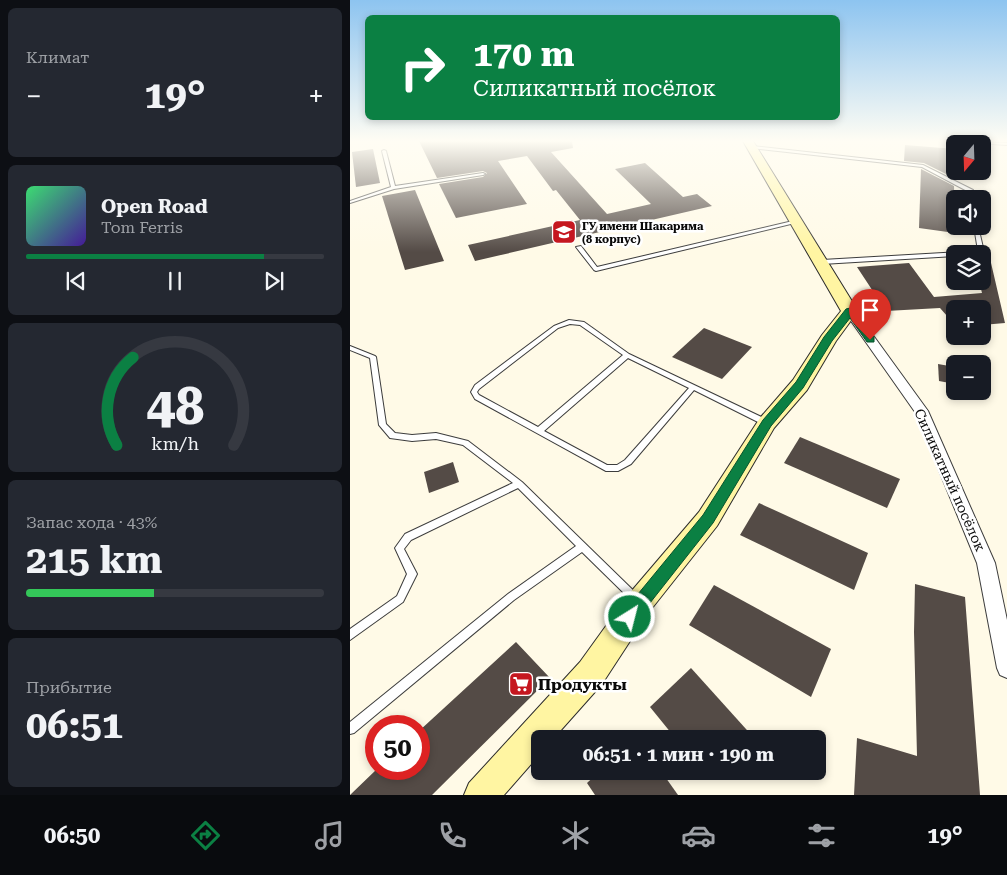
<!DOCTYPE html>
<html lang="ru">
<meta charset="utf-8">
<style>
body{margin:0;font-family:"Roboto Serif",serif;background:#242831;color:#f1f3f6;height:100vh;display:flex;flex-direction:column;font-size:19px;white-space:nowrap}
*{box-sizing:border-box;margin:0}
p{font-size:16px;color:#9ea1a6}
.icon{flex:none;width:28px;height:28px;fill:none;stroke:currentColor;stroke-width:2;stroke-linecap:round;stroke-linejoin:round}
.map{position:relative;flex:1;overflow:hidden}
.drawer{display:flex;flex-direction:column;gap:8px;padding:8px;background:#0d0f14;width:350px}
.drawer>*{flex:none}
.hud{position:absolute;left:15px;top:15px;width:475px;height:105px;border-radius:8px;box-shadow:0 2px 8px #0003;background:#0b8043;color:#fff;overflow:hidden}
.needle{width:32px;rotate:199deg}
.tools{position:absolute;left:596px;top:135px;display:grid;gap:10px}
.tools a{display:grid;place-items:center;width:45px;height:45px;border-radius:8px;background:#171b24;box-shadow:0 2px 8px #0003;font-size:25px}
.speed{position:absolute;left:15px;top:715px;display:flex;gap:10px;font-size:25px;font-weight:700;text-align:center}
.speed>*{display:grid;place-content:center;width:65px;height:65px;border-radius:50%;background:#171b24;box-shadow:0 2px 8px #0003;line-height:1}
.speed .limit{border:8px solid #d22;background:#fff;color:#111}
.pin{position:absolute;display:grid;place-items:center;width:42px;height:42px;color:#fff;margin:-51px -21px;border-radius:50% 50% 50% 0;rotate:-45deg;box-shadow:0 0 5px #0007}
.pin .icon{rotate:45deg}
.me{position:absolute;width:55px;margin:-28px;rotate:36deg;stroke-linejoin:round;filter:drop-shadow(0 0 4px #0008)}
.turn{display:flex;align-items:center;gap:18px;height:105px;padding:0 25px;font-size:22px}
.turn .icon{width:65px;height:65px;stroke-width:2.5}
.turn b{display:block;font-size:35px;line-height:42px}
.big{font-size:38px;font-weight:700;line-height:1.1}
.drawer .tile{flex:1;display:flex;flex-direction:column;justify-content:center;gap:8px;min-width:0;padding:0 18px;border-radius:8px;background:#242831}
.drawer .dial{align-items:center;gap:0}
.dial svg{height:130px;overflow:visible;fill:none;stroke:#363941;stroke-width:7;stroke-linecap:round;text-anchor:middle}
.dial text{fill:#f1f3f6;stroke:none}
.song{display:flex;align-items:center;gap:15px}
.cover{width:60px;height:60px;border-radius:8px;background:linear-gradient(135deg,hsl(140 70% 55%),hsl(260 70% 35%))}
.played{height:5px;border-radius:2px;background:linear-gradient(90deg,#0b8043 80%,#363941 80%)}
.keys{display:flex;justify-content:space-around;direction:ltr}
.heat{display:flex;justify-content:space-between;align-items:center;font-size:28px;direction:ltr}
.charge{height:8px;border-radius:4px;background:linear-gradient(90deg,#34c759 43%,#363941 0)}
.trip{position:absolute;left:181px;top:730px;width:295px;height:50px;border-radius:8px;background:#171b24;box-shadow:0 2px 8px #0003;font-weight:700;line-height:50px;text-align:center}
.menu{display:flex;height:80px;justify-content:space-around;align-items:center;background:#090b0e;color:#9ea1a6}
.menu .icon{width:35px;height:35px}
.menu .on{color:#0b8043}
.menu b{font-size:22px;color:#f1f3f6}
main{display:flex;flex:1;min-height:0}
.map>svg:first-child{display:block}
.building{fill:#544b46}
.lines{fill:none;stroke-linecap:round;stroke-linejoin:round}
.service-casing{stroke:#3d3d3d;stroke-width:2}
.minor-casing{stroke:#3d3d3d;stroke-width:2}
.secondary-casing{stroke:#2c2c2c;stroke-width:2}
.service{fill:#fff;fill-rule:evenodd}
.minor{fill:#fff;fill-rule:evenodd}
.secondary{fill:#fff5a2;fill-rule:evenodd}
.route{fill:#0b8043;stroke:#07532c}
.labels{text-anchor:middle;stroke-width:5;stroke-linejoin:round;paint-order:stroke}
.far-poi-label{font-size:11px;font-weight:bold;fill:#0a0a0a;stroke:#fff;text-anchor:start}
.street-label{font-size:14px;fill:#0a0a0a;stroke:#fff}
.near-poi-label{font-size:16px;font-weight:bold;fill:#0a0a0a;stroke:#fff;text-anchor:start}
</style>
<main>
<section class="drawer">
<div class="tile"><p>Климат</p>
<div class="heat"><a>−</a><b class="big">19°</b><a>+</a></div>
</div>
<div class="tile">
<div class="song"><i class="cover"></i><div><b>Open Road</b><p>Tom Ferris</p></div></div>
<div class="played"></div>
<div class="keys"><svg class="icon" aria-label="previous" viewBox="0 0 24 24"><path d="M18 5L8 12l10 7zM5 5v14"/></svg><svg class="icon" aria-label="pause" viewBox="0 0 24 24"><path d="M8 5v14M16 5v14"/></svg><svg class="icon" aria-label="next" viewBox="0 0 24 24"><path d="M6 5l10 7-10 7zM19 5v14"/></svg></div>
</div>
<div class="tile dial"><svg viewBox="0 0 100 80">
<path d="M14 69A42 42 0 1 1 86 69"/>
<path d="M14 69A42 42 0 0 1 24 15" stroke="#0b8043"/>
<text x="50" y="56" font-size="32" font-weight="700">48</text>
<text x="50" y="72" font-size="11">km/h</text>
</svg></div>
<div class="tile"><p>Запас хода · 43%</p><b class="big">215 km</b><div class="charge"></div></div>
<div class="tile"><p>Прибытие</p><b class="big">06:51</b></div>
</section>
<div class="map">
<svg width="657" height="795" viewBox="0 0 657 795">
<rect width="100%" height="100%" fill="#fffae7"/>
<g class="building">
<polygon points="69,141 222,141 223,148 201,152 257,214 301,204 265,169 295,163 333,197 347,194 362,206 125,261 118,245 230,220 206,190 203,191 177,156 148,161 177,204 106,218 89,184 133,177 137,173 133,171 87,178"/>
<polygon points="555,145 605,149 604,178 574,163 554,161"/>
<polygon points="23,149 30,183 6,187 2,152"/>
<polygon points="571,169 604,186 605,233 569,228"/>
<polygon points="65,190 94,261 55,270 32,196"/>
<polygon points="636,250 638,250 655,323 632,325 632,309 605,309 605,325 590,308 536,311 507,267 559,263 584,297 632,293 629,281 632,281 632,255 635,253"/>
<polygon points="354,328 402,347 372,379 322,357"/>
<polygon points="588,364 605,367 605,384 589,381"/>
<polygon points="450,437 550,479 537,508 434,463"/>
<polygon points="103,462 109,482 79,493 74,472"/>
<polygon points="409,503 518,553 504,590 390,535"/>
<polygon points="565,584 615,597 630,795 504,795 507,738 567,756 564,632"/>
<polygon points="364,585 481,649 461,697 339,625"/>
<polygon points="166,642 200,678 82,795 0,795 27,769 69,769 69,731"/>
<polygon points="341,668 405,739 326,739 300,707"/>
<polygon points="250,771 311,771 328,795 245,795 237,783"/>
</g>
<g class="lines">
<defs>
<g id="service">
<polygon points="609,141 657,143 657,145 611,142"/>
<polygon points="402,146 573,165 623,190 624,199 620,199 619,192 572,167 401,148 400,147"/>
<polygon points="34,150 36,151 45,186 133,173 135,174 133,175 44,189 0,203 0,201 41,187 32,151"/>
<polygon points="447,220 449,221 449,222 246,271 244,270 226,247 231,246 247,267"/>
<polygon points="624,226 628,226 634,252 633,253 605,254 605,256 472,264 469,262 472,260 628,251"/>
<path d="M219,320L234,322L279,354L420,421L421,423L420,425H414L344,390L281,464L268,471H256L125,399L121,392L125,385L204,326ZM220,324L230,325L273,355L188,427L129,395L127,392L129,389L208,328ZM278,358L339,388L275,460L267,465H257L194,431Z"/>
<polygon points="0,346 25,356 26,357 36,424 45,433 62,435 86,433 118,441 172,482 289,596 291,599 289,602 286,603 283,602 232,552 164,600 4,733 0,734 0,722 158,594 226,546 168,488 61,540 54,549 67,574 53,602 0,640 0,629 47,596 57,574 45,548 55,534 163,483 113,445 86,439 62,441 40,438 29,425 20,358 0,350"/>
</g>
<polygon id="minor" points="500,308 504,309 578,411 645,563 657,620 657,678 650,675 647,668 627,563 565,412 494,311"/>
<polygon id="secondary" points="393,141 403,141 508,311 486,341 457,390 424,428 367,526 299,612 252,684 203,739 190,739 190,754 154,795 114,795 119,783 230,662 279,594 349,512 410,418 443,380 472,335 491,311"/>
</defs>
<use href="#service" class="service-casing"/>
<use href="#minor" class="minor-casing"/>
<use href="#secondary" class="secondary-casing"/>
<use href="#service" class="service"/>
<use href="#minor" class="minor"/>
<use href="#secondary" class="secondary"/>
</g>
<linearGradient id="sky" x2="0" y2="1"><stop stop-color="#8dc4f0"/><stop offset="0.56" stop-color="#fffdf4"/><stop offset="1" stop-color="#fffdf4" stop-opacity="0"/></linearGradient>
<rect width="657" height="252" fill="url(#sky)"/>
<polygon class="route" points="500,308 503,309 524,337 524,342 517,342 500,318 482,341 453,388 421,426 363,523 285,622 280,624 274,622 272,617 274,611 353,515 413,420 446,382 474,337 496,309"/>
<defs>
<symbol id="school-square" viewBox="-11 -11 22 22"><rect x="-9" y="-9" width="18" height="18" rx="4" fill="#c51720" stroke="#fff"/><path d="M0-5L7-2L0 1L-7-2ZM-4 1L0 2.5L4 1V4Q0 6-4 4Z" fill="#fff"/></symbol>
<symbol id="supermarket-square" viewBox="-11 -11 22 22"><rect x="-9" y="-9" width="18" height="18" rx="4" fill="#c51720" stroke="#fff"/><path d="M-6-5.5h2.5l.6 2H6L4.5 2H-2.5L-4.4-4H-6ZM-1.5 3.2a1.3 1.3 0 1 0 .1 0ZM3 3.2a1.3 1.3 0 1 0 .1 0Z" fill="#fff"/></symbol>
</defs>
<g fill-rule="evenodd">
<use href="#school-square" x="200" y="218" width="28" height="28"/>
<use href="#supermarket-square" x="157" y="670" width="28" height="28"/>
</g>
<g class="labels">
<g class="far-poi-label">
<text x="232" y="230">ГУ имени Шакарима<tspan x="232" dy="13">(8 корпус)</tspan></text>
</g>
<g class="street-label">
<text transform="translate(600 480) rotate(66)" y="5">Силикатный посёлок</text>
</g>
<g class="near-poi-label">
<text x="188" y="690">Продукты</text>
</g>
</g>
</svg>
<div class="tools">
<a><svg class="needle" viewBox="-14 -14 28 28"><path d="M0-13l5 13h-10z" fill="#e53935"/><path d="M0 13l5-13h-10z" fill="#9ea1a6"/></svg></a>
<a><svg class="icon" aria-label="sound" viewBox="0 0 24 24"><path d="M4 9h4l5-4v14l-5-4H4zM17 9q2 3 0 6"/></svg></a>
<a><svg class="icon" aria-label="layers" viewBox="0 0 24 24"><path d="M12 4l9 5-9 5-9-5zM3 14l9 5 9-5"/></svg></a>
<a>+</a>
<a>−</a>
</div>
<div class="speed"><div class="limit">50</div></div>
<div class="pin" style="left:520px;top:340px;background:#d93025"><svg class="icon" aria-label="arrive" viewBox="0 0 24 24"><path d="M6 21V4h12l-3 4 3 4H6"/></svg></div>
<svg class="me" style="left:280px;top:617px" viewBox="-20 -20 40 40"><circle r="17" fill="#0b8043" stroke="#fff" stroke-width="3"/><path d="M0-11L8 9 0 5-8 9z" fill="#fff"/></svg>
<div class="trip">06:51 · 1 мин · 190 m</div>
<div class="hud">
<div class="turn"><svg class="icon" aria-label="right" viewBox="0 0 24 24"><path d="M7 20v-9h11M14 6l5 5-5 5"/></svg><div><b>170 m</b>Силикатный посёлок</div></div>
</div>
</div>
</main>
<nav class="menu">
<b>06:50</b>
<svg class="icon on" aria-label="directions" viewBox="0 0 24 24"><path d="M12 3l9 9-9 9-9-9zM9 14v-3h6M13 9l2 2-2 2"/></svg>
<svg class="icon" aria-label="music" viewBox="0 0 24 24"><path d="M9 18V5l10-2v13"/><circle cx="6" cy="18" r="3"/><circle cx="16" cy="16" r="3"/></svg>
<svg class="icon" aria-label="phone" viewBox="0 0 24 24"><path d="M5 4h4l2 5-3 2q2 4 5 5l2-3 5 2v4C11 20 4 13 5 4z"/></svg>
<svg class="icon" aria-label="climate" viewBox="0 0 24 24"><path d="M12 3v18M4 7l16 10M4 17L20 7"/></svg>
<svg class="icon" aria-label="car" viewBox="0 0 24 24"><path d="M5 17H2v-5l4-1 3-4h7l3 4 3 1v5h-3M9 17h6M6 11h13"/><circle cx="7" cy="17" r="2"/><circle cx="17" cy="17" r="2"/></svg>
<svg class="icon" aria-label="filters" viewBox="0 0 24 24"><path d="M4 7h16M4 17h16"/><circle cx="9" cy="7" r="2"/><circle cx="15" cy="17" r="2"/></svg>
<b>19°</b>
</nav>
